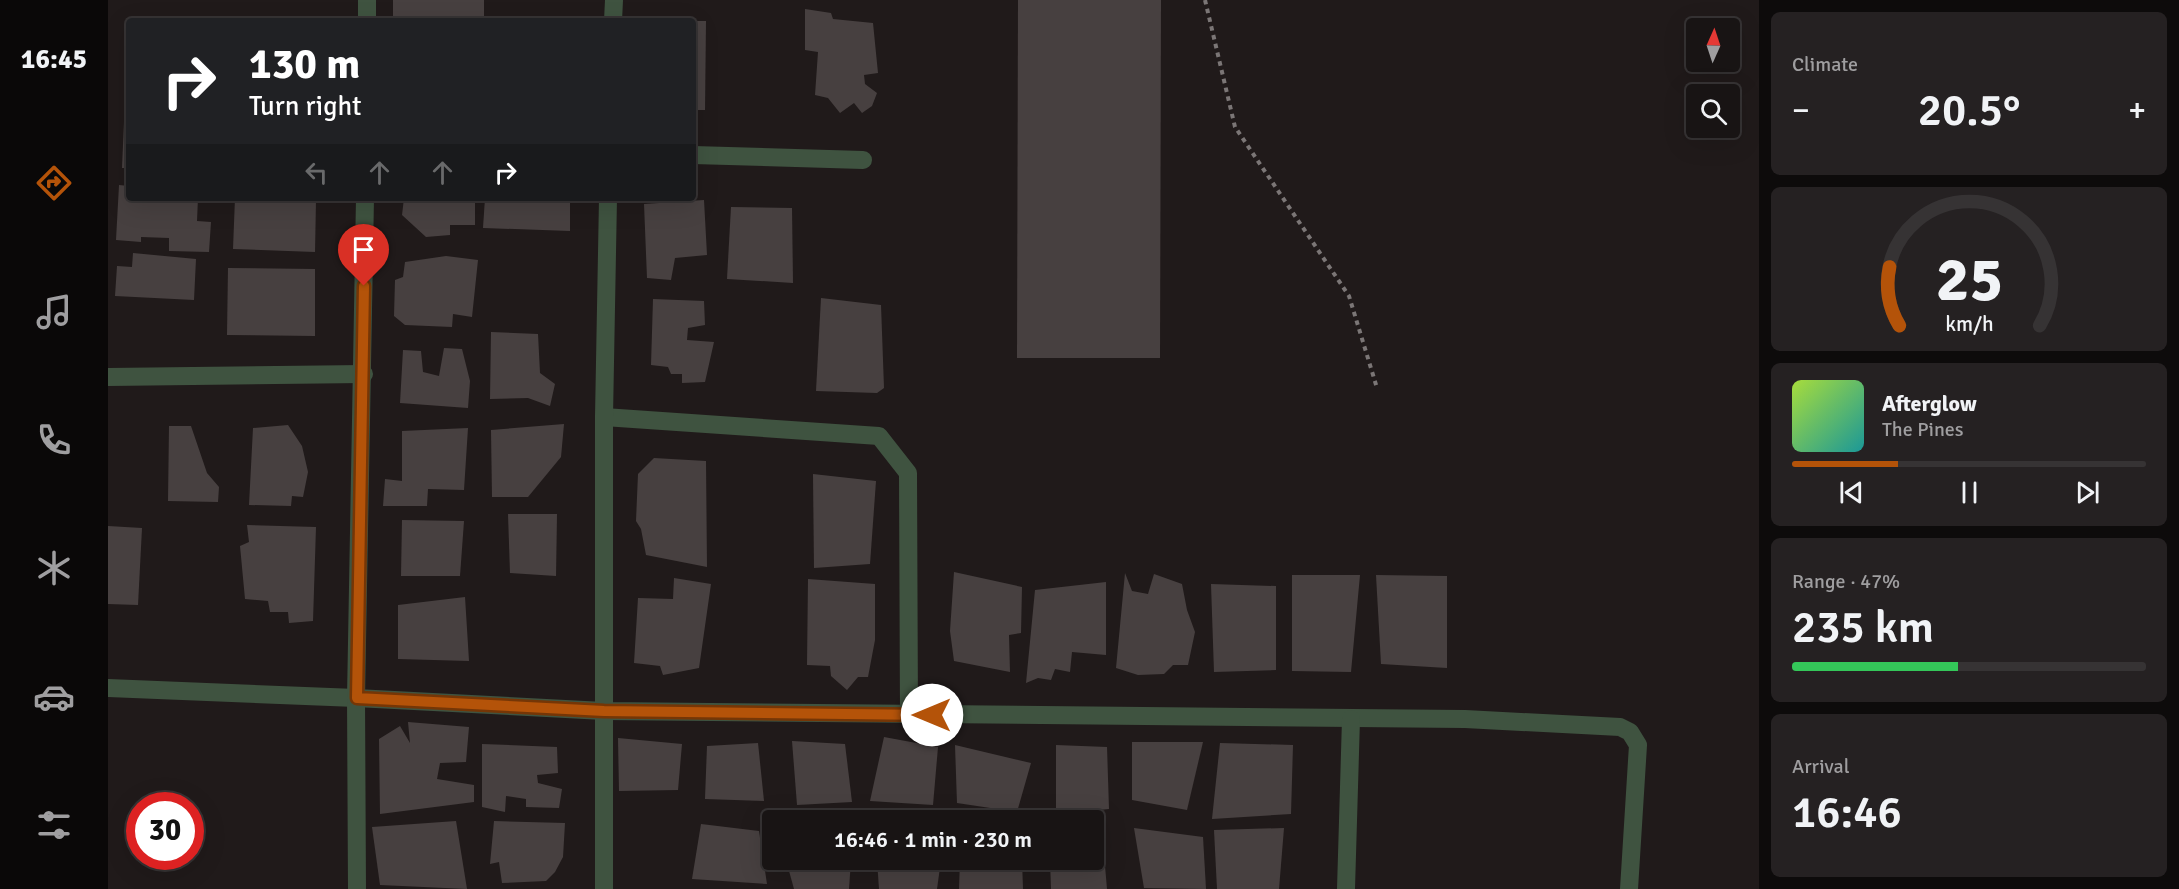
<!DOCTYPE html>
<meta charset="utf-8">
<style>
body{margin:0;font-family:Signika,sans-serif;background:#252122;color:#f1f3f6;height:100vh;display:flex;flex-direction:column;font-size:22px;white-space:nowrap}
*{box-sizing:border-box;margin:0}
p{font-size:20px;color:#9f9ea0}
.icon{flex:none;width:33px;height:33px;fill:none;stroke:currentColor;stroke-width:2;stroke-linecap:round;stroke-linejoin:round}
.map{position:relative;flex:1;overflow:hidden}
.details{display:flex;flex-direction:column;gap:12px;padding:12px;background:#0d0b0b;width:420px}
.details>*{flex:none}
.banner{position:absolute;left:18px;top:18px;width:570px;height:183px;border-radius:6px;box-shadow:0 6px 24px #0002,0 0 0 2px #363334;background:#202124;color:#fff;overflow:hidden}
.needle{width:39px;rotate:3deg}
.buttons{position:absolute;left:1578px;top:18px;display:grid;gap:12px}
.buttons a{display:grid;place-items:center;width:54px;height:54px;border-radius:6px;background:#181414;box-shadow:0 6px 24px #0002,0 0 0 2px #363334;font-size:30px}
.speed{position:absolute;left:18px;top:792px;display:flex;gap:12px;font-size:30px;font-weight:700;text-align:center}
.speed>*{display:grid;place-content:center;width:78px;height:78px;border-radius:50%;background:#181414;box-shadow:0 6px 24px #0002,0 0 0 2px #363334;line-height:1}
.speed .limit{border:9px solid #d22;background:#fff;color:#111}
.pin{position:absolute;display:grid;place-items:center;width:51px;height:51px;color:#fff;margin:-62px -26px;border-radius:50% 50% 50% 0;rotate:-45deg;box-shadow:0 0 6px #0007}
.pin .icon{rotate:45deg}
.me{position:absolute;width:66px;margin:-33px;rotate:270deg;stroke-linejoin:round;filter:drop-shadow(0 0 4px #0008)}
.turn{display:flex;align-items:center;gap:21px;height:126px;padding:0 24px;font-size:27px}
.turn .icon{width:78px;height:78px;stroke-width:2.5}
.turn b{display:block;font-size:42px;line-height:51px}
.lanes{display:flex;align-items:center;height:57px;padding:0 24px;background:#0003;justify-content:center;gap:30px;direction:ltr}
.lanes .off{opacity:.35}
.big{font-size:45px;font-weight:600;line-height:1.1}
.details .widget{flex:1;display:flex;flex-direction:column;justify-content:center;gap:9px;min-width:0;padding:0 21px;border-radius:9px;background:#252122}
.details .dial{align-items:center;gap:0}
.dial svg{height:156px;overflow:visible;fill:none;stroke:#363334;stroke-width:7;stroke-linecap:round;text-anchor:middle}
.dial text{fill:#f1f3f6;stroke:none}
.song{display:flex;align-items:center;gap:18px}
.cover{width:72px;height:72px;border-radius:9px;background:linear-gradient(135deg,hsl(80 70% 55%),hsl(180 70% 35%))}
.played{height:6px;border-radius:3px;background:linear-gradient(90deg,#b45309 30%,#363334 30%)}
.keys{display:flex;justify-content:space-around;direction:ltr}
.heat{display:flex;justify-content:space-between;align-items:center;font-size:33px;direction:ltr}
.charge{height:9px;border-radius:4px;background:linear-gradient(90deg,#34c759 47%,#363334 0)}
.trip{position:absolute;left:654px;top:810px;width:342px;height:60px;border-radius:6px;background:#181414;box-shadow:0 6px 24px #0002,0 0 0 2px #363334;font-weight:600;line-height:60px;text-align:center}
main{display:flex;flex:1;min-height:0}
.menu{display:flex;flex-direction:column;width:108px;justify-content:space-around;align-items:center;background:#0a0808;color:#9f9ea0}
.menu .icon{width:42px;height:42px}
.menu .on{color:#b45309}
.menu b{font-size:27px;color:#f1f3f6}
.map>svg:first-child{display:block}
.building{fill:#474040}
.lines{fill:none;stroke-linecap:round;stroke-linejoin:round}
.path{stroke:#7b7676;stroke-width:4;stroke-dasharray:4.5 4.5;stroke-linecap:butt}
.street{stroke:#3f5340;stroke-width:18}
.route-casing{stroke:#753606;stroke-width:15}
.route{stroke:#b45309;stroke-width:10}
</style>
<main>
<nav class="menu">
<b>16:45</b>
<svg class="icon on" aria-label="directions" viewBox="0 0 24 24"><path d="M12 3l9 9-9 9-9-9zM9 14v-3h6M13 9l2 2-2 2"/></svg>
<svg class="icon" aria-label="music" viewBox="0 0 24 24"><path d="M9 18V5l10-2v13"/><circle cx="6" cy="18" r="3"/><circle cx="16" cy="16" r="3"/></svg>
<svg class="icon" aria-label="phone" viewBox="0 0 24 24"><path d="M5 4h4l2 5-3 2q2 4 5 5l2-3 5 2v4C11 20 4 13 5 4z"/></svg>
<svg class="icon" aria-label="climate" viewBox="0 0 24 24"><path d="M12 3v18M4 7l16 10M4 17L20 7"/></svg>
<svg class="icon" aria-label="car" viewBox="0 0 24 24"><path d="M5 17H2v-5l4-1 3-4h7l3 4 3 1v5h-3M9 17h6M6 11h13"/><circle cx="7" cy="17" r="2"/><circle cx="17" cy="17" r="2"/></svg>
<svg class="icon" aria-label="filters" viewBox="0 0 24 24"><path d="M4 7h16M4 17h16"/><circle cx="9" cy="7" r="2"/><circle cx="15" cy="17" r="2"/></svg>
</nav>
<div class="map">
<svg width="1651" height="889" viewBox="0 0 1651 889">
<rect width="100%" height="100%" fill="#201a1a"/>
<g class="building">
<rect x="285" y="0" width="91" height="21"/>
<polygon points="910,0 1053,0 1052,358 909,358"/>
<polygon points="697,9 723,13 725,19 765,23 770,73 756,75 757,84 769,93 764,106 754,113 746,103 732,113 720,98 707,95 710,52 697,50"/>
<polygon points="585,21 598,21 597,110 585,110"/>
<polygon points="16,122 21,122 21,168 14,168"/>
<polygon points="11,185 21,186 21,198 90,198 89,221 103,222 101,252 61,251 61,238 33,237 33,242 8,240"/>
<polygon points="127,198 208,200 207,252 125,249"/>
<polygon points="296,198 367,198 367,225 342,225 342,235 318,237 294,215"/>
<polygon points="377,198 462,198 462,231 375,228"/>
<polygon points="596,200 599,255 567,258 563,280 539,278 536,204"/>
<polygon points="623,207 684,208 685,283 619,279"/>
<polygon points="25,253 88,259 86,300 7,296 9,266 24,267"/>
<polygon points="338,256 370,260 364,317 345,314 344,327 297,325 286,316 287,280 295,277 297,262"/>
<polygon points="120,268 207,269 207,336 119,335"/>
<polygon points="713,298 773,305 776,388 769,393 708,391"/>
<polygon points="545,299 596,301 597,325 580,328 579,340 606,342 597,382 574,383 574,374 563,374 560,367 543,365"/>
<polygon points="383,332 430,334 432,373 447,384 442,406 420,398 382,399"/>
<polygon points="336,348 354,349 362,381 360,408 292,403 295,350 313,351 315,372 331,376"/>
<polygon points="456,424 453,457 420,497 384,497 383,430"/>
<polygon points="180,425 194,446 200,472 195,497 184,496 183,506 141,505 145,428"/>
<polygon points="61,426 83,426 99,473 111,487 110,502 60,501"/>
<polygon points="360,428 356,490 320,489 319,506 275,506 277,479 294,481 294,431"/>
<polygon points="546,458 598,461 599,567 538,555 533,529 528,521 530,474"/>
<polygon points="705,474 768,481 762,564 706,568"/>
<polygon points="400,514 449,514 448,576 402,573"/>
<polygon points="294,520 356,521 352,576 293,576"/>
<polygon points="139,525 208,527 205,621 181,623 180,612 162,612 160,601 137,599 132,546 141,542"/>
<polygon points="0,526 34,528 30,605 0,604"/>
<polygon points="846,572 914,587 913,633 901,635 902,672 846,661 842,631"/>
<polygon points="1017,573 1024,591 1040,594 1046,574 1074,584 1079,610 1087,632 1080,665 1065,665 1056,674 1030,675 1008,668"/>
<polygon points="1184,575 1252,575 1243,672 1184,671"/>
<polygon points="1268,575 1339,576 1339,668 1273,664"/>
<polygon points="566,578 603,584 591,668 555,675 552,666 526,663 530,598 565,599"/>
<polygon points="700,579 767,584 767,640 760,677 750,677 739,690 723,676 722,666 699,665"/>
<polygon points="998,582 998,655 964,652 962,672 947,669 943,680 930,678 918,683 927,590"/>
<polygon points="1103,584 1168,586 1168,670 1106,672"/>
<polygon points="357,597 361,661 290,659 290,605"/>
<polygon points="300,722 361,727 358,762 332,763 329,779 366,785 366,802 272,814 271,739 292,726 302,743"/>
<polygon points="776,737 830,747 825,805 762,801"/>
<polygon points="510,738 574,744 570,790 511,791"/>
<polygon points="684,741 737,744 744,802 689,805"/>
<polygon points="1024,742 1095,742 1079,810 1024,800"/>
<polygon points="650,743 656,801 597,799 599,746"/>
<polygon points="1112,743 1185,745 1183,814 1104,819"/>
<polygon points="374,744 449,747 450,773 429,775 430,783 454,789 451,808 418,807 418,799 398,796 397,812 374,807"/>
<polygon points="847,745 923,763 909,812 849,803"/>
<polygon points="948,745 999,747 1001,809 948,814"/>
<polygon points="348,821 359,889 272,885 264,827"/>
<polygon points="386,821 457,823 455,857 447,872 438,881 394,883 391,862 382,864"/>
<polygon points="593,824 651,831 659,884 584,879"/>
<polygon points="1026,828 1095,837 1098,889 1036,888"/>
<polygon points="1176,828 1171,889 1109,889 1106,830"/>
<polygon points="986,830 994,831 999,889 943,889 942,860 986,860"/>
<polygon points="678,860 743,860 741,889 686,889"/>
<polygon points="769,860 833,860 829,889 771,889"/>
<polygon points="852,860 914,860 915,889 851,889"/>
</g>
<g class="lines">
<polyline class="path" points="1097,0 1127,127 1241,296 1269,388"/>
<g class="street">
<polyline points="259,21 259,0"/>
<polyline points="505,21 506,0"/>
<polyline points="585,155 755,160"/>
<polyline points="0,377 256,374"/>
<polyline points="496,417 771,436 800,473 801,715"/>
<polyline points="0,688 248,698 496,711 1357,719 1512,727 1522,732 1530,745 1521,889"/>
<polyline points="249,889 248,698 257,198"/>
<polyline points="496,889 496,417 500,198"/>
<polyline points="1238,889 1243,719"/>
</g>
</g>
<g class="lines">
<defs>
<polyline id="route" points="256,286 249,698 496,711 824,715"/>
</defs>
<use href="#route" class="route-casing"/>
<use href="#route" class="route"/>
</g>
</svg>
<div class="buttons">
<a><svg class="needle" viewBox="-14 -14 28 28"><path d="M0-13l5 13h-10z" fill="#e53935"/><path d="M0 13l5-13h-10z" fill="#9f9ea0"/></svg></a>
<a><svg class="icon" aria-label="search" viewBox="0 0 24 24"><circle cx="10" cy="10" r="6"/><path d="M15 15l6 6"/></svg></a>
</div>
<div class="speed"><div class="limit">30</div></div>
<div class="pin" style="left:256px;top:286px;background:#d93025"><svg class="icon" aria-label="arrive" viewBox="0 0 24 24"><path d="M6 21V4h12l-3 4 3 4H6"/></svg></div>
<svg class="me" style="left:824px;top:715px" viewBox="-20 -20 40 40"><circle r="19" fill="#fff"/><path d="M0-13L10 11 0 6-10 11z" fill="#b45309"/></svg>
<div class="trip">16:46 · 1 min · 230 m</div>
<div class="banner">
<div class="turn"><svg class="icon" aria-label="right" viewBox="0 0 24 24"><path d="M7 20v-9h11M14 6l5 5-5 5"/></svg><div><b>130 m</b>Turn right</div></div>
<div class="lanes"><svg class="icon off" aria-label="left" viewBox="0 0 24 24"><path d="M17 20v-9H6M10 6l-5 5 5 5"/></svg><svg class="icon off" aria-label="ahead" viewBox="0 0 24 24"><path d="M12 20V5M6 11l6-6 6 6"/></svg><svg class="icon off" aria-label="ahead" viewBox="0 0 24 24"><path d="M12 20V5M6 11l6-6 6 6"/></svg><svg class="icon" aria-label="right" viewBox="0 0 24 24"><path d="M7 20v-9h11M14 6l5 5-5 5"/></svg></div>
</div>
</div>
<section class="details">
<div class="widget"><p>Climate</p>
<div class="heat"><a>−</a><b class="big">20.5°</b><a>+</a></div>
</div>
<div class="widget dial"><svg viewBox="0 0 100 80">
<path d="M14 69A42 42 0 1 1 86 69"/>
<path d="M14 69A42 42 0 0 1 9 39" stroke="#b45309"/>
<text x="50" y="56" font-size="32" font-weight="700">25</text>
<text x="50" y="72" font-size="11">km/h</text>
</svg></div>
<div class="widget">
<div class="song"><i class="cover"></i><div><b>Afterglow</b><p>The Pines</p></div></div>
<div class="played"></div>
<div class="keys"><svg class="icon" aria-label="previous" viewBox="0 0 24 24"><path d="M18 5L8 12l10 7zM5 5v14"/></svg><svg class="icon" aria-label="pause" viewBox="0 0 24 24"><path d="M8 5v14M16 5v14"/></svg><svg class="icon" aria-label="next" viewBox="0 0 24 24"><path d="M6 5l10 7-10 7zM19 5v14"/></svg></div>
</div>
<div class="widget"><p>Range · 47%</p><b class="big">235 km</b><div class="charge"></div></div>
<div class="widget"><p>Arrival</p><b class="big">16:46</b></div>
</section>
</main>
